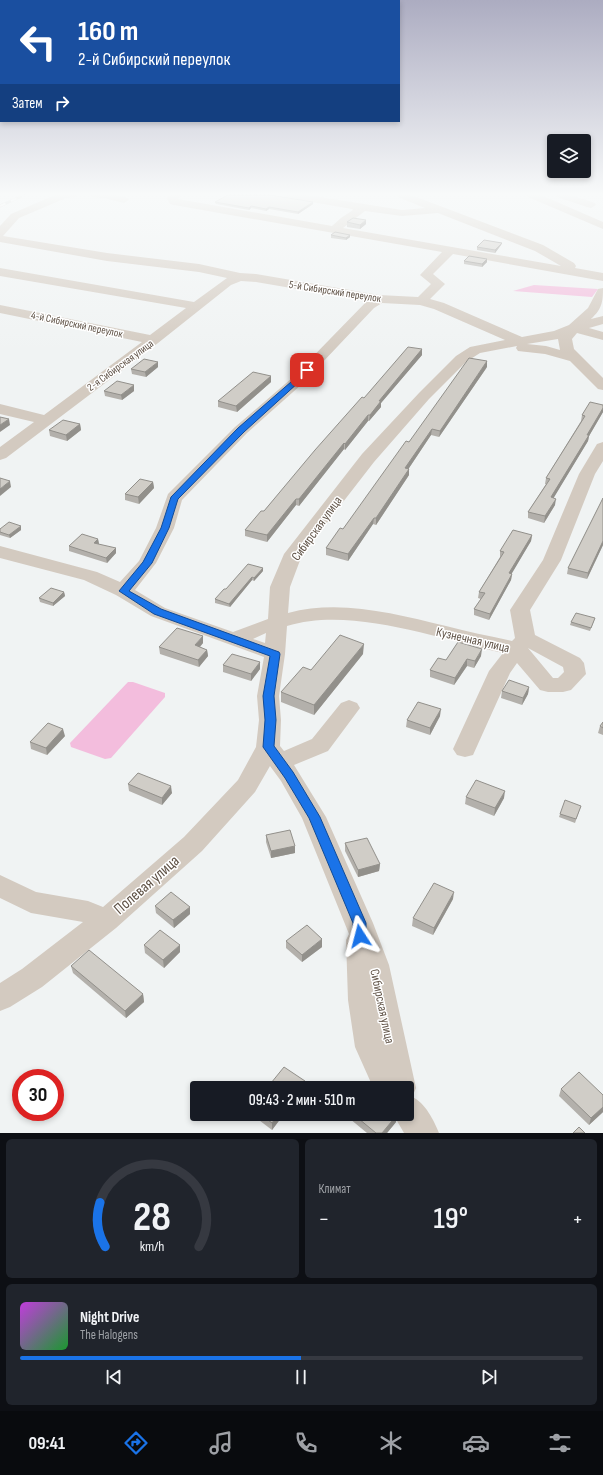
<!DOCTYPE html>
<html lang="ru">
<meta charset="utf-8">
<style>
body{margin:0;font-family:"Sofia Sans Condensed",sans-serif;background:#20242c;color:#f1f3f6;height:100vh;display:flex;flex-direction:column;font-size:15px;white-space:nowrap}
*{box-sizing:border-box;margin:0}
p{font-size:13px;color:#9ea1a6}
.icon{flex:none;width:22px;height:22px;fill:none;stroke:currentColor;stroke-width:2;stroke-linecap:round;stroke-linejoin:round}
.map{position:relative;height:1133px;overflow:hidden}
.side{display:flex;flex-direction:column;gap:6px;padding:6px;background:#0d0f14;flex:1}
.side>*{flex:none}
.guide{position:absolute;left:0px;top:0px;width:400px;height:122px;box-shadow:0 2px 6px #0003;background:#1a4fa0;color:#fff;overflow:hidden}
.tools{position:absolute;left:547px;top:134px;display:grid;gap:8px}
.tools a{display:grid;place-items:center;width:44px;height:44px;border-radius:4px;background:#171b24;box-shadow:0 2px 6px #0003;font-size:20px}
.speed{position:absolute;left:12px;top:1069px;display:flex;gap:8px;font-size:20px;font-weight:700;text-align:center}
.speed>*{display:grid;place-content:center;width:52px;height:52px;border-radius:50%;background:#171b24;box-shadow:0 2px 6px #0003;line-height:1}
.speed .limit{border:6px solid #d22;background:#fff;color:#111}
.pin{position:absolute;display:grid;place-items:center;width:34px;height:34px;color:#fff;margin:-17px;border-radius:8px;box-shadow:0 2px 6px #0006}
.me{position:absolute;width:44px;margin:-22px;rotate:351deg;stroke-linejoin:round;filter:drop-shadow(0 0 3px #0008)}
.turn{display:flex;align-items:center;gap:14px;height:84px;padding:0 12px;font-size:18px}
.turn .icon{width:52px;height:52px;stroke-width:2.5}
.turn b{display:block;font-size:28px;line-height:34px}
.then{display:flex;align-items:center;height:38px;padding:0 12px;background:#0003;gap:8px;font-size:15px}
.big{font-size:30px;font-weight:600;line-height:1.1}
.side .card{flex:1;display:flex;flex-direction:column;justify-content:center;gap:6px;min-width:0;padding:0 14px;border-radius:6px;background:#20242c}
.side .dial{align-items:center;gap:0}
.dial svg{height:104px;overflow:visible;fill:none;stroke:#363941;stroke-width:7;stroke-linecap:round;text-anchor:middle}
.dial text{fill:#f1f3f6;stroke:none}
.song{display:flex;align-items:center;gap:12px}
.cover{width:48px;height:48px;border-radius:6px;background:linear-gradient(135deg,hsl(290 70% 55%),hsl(130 70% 35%))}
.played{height:4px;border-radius:2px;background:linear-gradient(90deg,#1a73e8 50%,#363941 50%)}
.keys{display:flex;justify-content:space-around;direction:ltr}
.heat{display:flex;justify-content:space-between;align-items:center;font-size:22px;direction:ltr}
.side .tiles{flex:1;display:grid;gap:6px;grid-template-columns:1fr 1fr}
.card:last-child{grid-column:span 2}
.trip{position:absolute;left:190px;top:1081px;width:224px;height:40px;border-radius:4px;background:#171b24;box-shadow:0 2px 6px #0003;font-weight:600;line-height:40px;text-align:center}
.tab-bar{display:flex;height:64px;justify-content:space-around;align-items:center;background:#090b0e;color:#9ea1a6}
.tab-bar .icon{width:28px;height:28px}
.tab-bar .current{color:#1a73e8}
.tab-bar b{font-size:18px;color:#f1f3f6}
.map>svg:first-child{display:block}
.green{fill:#f3bddd}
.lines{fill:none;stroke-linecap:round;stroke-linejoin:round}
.minor{fill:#d3cac0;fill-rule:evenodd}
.rail-casing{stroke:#bbb8b2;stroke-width:3}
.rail{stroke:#fff;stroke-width:2;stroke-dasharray:6;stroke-linecap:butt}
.wall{fill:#b3b0ab}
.shaded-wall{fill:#92908b}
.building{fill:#d0cdc7;stroke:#92908b}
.route{fill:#1a73e8;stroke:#114b97}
.labels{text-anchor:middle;stroke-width:3;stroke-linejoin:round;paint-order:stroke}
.far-street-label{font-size:11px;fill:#605347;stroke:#fff}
.street-label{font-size:13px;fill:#605347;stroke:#fff}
.near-street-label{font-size:16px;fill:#605347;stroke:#fff}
</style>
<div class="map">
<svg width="603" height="1133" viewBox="0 0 603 1133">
<rect width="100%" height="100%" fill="#f0f3f3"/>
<g class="green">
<polygon points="534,285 598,289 592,297 513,291"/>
<polygon points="128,682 133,682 165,693 165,697 111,758 105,759 71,747 70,743"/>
</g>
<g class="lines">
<g class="minor">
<path d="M55,195H76L75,197L66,198L19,218L3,236L107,253L199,264L240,273L256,274L379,295L418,297L431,284L420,275L442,252L174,205L170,204L167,198L170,195H182L178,199L332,226L341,218L353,210L352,209L289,198L284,195H307L402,210L425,208L398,197L397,195H411L543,245L574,263L576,266L575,268L603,273V281L453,254L433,274L445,284L430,299L444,303L522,337L554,331L569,325L588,308L598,289L603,288C603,302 602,309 591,319L603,316V324L589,328L603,332V340L577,333L572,339L574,349L603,378V390L598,389L570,361L545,354L518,351L516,348L517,346L480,353L466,362L429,399L374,462L302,555L290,587L288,613C341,599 394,614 446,626C468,632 490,636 512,641L515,638L510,610L543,560L579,474L597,444L603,442V461L595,474L561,560L530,610L535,635L580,658L584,663L586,674L571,690L563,692H548L540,690L517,663L510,673L473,755L465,757L457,755L453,749L489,671L503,653C438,639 352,606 287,626L285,654L279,696L281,720L280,746L284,751L312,739L341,703L349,700L357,703L360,708L328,751L294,765L326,817L373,923L389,965L416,1088L412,1097C425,1102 434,1121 439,1133H404L393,1114H407V1088H374L372,1085L355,1047L348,1000L346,940L349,934L302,818L281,781L270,766L255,792L202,851L116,928L42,987L10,1007L0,1011V983L22,969L83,922L31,913L0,898V875L36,892L88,901L103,907L184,837L238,780L256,747L259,720L257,696L264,657L151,616L116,595L84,580L0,558V546L97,572L120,582L139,561L156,528L168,494L235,427L292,378L367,301L256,282L241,281L231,285L158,343L6,458L0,460V447L34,422L0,414V404L44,415L142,342L0,313V305L150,335L186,308L0,276V268L194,302L227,278L199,272L107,261L0,242V226L11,214ZM365,211L402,216L438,213L535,251L561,266L343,228ZM382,303L420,305L434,309L505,340L470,347L456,356L419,393L362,454L284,554L270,587L268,619L233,632L165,608L135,590L156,563L174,528L182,500L247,433L302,384L374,308ZM558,339L560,350L546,346L527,344ZM266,633L265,643L253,639ZM528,648L563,667L564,672L558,678H553Z"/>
<polygon points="91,195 116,195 128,198 129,200 124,203 104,198 92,197"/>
<polygon points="527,195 541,195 603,222 603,229 528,197"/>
<polygon points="556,195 571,195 595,203 596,205 591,208 587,207 557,197"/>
</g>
<defs>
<polyline id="rail" points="0,206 24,195"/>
</defs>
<use href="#rail" class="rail-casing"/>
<use href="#rail" class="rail"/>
</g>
<g class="wall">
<polygon points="215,202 313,202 313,204 298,214 269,209 266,211 251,208 249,210 216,204"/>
<polygon points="347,222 366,224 360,229 347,227"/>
<polygon points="331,235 350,237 346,240 331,238"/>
<polygon points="502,243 501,245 495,253 477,250 477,247"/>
<polygon points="464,261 487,262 482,267 464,264"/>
<polygon points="422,349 422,355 381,403 381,407 369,421 368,421 345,450 344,449 299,506 296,505 267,542 245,536 245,530 264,511 364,398"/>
<polygon points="158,367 146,377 132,374 131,369"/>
<polygon points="487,367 439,437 431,435 409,468 409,475 376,525 373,524 348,561 326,555 326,548 343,529 409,442"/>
<polygon points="271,376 271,382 237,412 218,407 218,401"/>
<polygon points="104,391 134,391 122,400 105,396"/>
<polygon points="603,405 603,412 589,436 588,441 553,498 555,505 544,523 528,518 528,512 546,484 545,484 546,478 581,421 582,415"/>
<polygon points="80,424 81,430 67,441 50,436 49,430"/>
<polygon points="153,482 154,488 139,504 125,500 125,494"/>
<polygon points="603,498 603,545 587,579 567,574 568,568"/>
<polygon points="21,526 21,530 10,538 0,535 0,529"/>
<polygon points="532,535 531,541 511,574 512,574 511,580 489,620 474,615 474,609 481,599 478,598 479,592 500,557 500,551"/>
<polygon points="98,539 99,544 116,553 107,563 69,551 69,546"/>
<polygon points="263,571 254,581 252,580 230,607 215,603 215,599 226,589"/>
<polygon points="64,592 65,596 53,606 40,602 39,598"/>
<polygon points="595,618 594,621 590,631 570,625 571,622"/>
<polygon points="203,643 200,647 207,650 208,656 199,667 160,654 159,647"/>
<polygon points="363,654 314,715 281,702 281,692 311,670"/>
<polygon points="481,656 474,668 467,666 454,685 430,677 430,670 446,660"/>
<polygon points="223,665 260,669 251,681 223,672"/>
<polygon points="529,687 528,694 522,705 501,698 502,691"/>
<polygon points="440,716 430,735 406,727 407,720"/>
<polygon points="603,722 603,735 598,733 600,726"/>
<polygon points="65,736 47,755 31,749 30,742"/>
<polygon points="128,784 172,793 162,805 129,791"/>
<polygon points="466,797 504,798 494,816 465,804"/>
<polygon points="581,806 575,823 559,817 560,814"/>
<polygon points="266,835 295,846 295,853 271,858 266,842"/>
<polygon points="345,843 380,864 379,871 358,877 345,851"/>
<polygon points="453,899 433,935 412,926 413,918"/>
<polygon points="155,906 190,907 190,914 174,928 156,913"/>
<polygon points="286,941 322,947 302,962 286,948"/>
<polygon points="144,945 180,952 164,968 145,953"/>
<polygon points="71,966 143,994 144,1002 126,1018 73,973"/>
<polygon points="561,1089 603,1095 603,1112 589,1125 559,1096"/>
<polygon points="251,1114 284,1114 272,1130"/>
<polygon points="344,1114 395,1114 396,1122 387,1133 367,1133"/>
</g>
<g class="shaded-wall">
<polygon points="313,202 313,204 298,214 298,212"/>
<polygon points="251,206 251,208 249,210 249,208"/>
<polygon points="269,207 269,209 266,211 266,209"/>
<polygon points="366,220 366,224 360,229 360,225"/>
<polygon points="350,235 350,237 346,240 346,238"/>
<polygon points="502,243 501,245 495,253 495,250"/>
<polygon points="487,259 487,262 482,267 482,264"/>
<polygon points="422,349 422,355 381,403 381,407 369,421 370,415 379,401"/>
<polygon points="487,361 487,367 439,437 440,431"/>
<polygon points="158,362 158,367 146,377 145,372"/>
<polygon points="271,376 271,382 237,412 236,406"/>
<polygon points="134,385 134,391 122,400 121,395"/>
<polygon points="603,408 603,412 589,436 588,441 550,504 551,497"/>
<polygon points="368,415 368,421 345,450 345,444"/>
<polygon points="9,419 10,425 0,432 0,425"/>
<polygon points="80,424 81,430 67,441 66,435"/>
<polygon points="432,429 431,435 405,474 405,468"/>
<polygon points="344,443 344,449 299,506 299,499"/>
<polygon points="409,469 409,475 376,525 376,518"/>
<polygon points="10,481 11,487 0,496 0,489"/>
<polygon points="153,482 154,488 139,504 138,497"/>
<polygon points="296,499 296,505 267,542 267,535"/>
<polygon points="556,499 555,505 544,523 545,516"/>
<polygon points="374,518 373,524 348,561 348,554"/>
<polygon points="21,526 21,530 10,538 9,535"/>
<polygon points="532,535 531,541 508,580 509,573"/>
<polygon points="98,539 99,544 94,543"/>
<polygon points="603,541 603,545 587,579 588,573"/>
<polygon points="116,548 116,553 107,563 106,558"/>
<polygon points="263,568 263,571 254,581 254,578"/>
<polygon points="512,574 511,580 489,620 490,614"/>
<polygon points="252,577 252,580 230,607 229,604"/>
<polygon points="64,592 65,596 53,606 53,603"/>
<polygon points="203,636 203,643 195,652 195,645"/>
<polygon points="364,644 363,654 314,715 314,705"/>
<polygon points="482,649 481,656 474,668 475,661"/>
<polygon points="207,650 208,656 199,667 198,660"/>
<polygon points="467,659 467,666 454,685 455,678"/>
<polygon points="260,662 260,669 251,681 251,674"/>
<polygon points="529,687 528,694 522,705 523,698"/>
<polygon points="441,709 440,716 430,735 430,728"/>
<polygon points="63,729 65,736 47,755 46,748"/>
<polygon points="171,786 172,793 162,805 162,798"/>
<polygon points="505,791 504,798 494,816 495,808"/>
<polygon points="295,846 295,853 271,858 271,851"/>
<polygon points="380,864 379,871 358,877 358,870"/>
<polygon points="454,892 453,899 433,935 434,928"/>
<polygon points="190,907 190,914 174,928 173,920"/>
<polygon points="322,939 322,947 302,962 302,955"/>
<polygon points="180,945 180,952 164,968 163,960"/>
<polygon points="143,994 144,1002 126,1018 125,1011"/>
<polygon points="305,1081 305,1088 299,1088"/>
<polygon points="603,1107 603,1112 589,1125 591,1118"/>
<polygon points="279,1114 284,1114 272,1130 272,1123"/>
<polygon points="397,1115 396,1122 387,1133 382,1133"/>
</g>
<g class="building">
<polygon points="228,195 270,195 313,202 298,212 269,207 266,209 251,206 249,208 215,202"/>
<polygon points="353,218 366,220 360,225 347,222"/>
<polygon points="335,232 350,235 346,238 331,235"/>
<polygon points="484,240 502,243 495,250 477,247"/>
<polygon points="469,256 487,259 482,264 464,261"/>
<polygon points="408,347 422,349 379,401 381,401 370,415 368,415 345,444 344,443 299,499 296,499 267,535 245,530 261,511 264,511 315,450 362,397 364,398"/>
<polygon points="469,358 487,361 440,431 432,429 405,468 409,469 376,518 374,518 348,554 326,548 340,528 343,529 406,441 409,442"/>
<polygon points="144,359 158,362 145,372 131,369"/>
<polygon points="253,372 271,376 236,406 218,401"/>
<polygon points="117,381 134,385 121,395 104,391"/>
<polygon points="590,402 603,405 603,408 587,435 589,435 551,497 556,499 545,516 528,512 550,479 546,478 585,416 582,415"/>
<polygon points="0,417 9,419 0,425"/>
<polygon points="63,420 80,424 66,435 49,430"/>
<polygon points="0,478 10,481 0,489"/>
<polygon points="140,479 153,482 138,497 125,494"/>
<polygon points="603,498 603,541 588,573 568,568"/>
<polygon points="9,522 21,526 9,535 0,532 0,529"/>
<polygon points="513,530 532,535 509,573 512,574 490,614 474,609 485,593 479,592 504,552 500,551"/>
<polygon points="82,534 98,539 94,543 116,548 106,558 69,546"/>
<polygon points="248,564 263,568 254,578 252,577 229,604 215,599 224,589 226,589"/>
<polygon points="51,588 64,592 53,603 39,598"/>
<polygon points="576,613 595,618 591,628 571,622"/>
<polygon points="177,628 203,636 195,645 207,650 198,660 159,647"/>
<polygon points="340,635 364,644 314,705 281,692 303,667 311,670"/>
<polygon points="458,642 482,649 475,661 467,659 455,678 430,670 438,658 446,660"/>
<polygon points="232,654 260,662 251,674 223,665"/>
<polygon points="509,680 529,687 523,698 502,691"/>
<polygon points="418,702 441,709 430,728 407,720"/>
<polygon points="603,722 603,728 600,726"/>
<polygon points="48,723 63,729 46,748 30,742"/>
<polygon points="138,773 171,786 162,798 128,784"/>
<polygon points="476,780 505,791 495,808 466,797"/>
<polygon points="565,800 581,806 576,819 560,814"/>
<polygon points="290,830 295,846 271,851 266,835"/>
<polygon points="367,838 380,864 358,870 345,843"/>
<polygon points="434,883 454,892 434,928 413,918"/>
<polygon points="171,892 190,907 173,920 155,906"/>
<polygon points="307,925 322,939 302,955 286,941"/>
<polygon points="160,930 180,945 163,960 144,945"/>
<polygon points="89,950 143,994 125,1011 71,966"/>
<polygon points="284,1067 305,1081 299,1088 267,1088"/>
<polygon points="579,1072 603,1095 603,1107 591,1118 561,1089"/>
<polygon points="357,1083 363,1088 352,1088"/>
<polygon points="260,1114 279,1114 272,1123"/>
<polygon points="353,1114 395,1114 397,1115 382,1133 376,1133"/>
<polygon points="579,1127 585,1133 573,1133"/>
</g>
<linearGradient id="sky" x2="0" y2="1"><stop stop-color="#acacc1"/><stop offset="0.55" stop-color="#f8fafa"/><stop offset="1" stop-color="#f8fafa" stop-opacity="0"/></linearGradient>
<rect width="603" height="353" fill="url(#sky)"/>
<polygon class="route" points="307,368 311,370 310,372 244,432 178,499 169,528 152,563 129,591 161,609 279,652 280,654 274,696 276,720 274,746 293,772 320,817 366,923 366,936 364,940 360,942 355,940 353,936 353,923 309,818 285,778 263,747 265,720 263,696 270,656 154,614 119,591 143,562 161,528 171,497 238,428"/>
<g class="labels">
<g class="far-street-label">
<text transform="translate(335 291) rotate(9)" y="4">5-й Сибирский переулок</text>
<text transform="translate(77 324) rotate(12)" y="4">4-й Сибирский переулок</text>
<text transform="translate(120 365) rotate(-36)" y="4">2-я Сибирская улица</text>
</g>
<g class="street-label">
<text transform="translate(316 528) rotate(-54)" y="5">Сибирская улица</text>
<text transform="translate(473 639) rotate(13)" y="5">Кузнечная улица</text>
<text transform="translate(383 1006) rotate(78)" y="5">Сибирская улица</text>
</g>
<g class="near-street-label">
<text transform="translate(146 884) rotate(-41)" y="6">Полевая улица</text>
</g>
</g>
</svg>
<div class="tools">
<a><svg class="icon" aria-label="layers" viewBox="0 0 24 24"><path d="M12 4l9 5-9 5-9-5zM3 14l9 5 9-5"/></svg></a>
</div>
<div class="speed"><div class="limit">30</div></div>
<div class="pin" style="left:307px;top:370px;background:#d93025"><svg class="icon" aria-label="arrive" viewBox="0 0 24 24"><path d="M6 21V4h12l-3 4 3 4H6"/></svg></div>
<svg class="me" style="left:360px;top:936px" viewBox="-20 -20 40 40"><path d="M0-17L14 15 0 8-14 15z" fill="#1a73e8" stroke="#fff" stroke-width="4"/></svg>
<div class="trip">09:43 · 2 мин · 510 m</div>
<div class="guide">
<div class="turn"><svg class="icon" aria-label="left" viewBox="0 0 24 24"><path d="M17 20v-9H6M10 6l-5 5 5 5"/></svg><div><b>160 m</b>2-й Сибирский переулок</div></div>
<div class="then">Затем<svg class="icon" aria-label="right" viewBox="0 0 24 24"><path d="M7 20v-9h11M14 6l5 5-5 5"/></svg></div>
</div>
</div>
<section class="side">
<div class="tiles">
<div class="card dial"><svg viewBox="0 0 100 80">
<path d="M14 69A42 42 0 1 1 86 69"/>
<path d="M14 69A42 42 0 0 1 10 35" stroke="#1a73e8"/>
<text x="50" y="56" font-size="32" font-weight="700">28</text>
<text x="50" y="72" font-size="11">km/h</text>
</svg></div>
<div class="card"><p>Климат</p>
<div class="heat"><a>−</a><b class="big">19°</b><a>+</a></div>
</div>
<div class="card">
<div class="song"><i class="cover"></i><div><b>Night Drive</b><p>The Halogens</p></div></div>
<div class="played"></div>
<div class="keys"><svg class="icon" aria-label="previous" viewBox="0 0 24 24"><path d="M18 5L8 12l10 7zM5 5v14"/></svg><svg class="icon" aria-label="pause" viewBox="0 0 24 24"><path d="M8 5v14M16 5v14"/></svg><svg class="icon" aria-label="next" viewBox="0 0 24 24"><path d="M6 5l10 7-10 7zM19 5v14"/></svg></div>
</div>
</div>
</section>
<nav class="tab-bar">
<b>09:41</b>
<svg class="icon current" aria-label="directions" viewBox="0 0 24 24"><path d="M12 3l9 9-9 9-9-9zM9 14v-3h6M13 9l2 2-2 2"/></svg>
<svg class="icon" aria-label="music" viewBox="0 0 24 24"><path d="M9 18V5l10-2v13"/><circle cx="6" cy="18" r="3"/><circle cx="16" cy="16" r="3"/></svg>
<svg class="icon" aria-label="phone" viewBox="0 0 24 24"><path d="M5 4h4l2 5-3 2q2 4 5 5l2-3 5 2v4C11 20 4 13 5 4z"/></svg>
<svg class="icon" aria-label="climate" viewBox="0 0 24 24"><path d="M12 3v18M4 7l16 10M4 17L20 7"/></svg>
<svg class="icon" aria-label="car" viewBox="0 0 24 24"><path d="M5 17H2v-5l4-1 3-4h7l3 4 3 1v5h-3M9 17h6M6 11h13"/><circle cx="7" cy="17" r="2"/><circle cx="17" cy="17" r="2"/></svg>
<svg class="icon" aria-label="filters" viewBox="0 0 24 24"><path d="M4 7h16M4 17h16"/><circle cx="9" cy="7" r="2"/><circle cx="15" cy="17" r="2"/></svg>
</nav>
